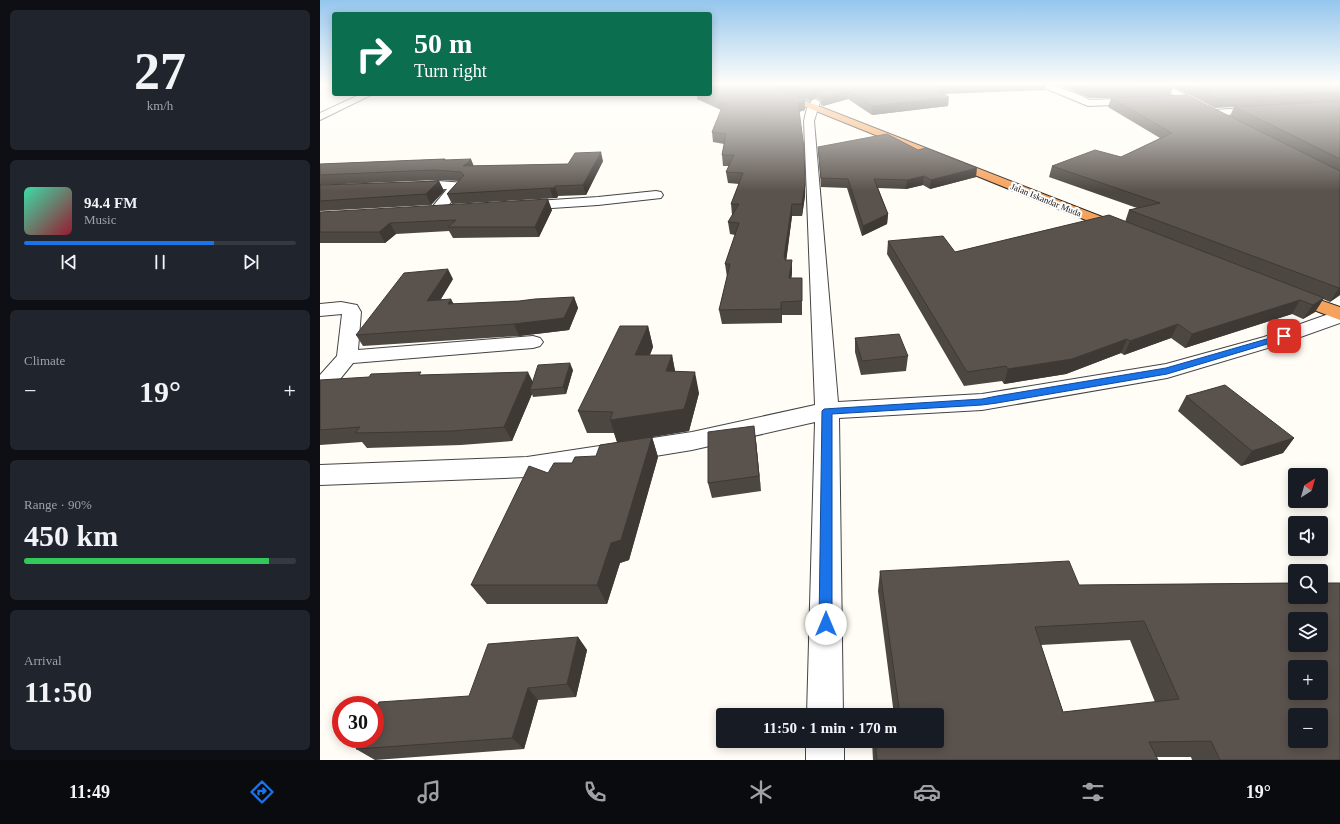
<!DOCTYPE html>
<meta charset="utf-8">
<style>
body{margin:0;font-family:Georgia,serif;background:#20242c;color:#f1f3f6;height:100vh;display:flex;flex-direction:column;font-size:15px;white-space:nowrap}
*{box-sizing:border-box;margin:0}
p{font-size:13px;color:#9ea1a6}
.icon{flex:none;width:22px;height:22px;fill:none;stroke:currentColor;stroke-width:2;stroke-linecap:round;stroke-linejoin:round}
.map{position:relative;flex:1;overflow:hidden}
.panel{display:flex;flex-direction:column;gap:10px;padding:10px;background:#0d0f14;width:320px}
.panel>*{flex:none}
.guide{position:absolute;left:12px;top:12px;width:380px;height:84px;border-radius:4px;box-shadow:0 2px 10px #0003;background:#0b6e4f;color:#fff;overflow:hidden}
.needle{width:26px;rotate:37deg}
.buttons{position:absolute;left:968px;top:468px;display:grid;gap:8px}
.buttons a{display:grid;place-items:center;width:40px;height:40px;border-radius:4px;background:#171b24;box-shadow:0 2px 10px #0003;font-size:20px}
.speed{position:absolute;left:12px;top:696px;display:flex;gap:8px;font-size:20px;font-weight:700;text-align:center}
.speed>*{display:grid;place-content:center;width:52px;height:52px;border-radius:50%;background:#171b24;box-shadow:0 2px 10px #0003;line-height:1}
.speed .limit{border:6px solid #d22;background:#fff;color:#111}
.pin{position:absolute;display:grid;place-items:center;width:34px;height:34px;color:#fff;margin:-17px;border-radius:8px;box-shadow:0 2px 6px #0006}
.me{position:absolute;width:44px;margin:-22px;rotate:0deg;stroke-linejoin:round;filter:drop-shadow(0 0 3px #0008)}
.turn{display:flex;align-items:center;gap:14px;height:84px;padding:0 16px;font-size:18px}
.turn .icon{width:52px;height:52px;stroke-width:2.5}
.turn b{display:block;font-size:28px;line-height:34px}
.big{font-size:30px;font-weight:600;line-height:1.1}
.panel .widget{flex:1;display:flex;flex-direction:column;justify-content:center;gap:6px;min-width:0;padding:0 14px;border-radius:6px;background:#20242c}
.panel .dial{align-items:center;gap:0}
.dial b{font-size:52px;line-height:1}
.song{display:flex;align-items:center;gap:12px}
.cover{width:48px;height:48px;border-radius:6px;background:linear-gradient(135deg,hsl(160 70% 55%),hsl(350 70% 35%))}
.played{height:4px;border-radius:2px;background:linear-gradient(90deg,#1a73e8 70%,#363941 70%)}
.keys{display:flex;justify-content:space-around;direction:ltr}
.heat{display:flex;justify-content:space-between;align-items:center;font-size:22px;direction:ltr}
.charge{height:6px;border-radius:3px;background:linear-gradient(90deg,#34c759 90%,#363941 0)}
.trip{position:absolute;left:396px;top:708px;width:228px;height:40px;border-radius:4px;background:#171b24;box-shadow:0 2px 10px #0003;font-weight:600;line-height:40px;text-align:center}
.tab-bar{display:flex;height:64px;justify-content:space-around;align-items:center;background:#090b0e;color:#9ea1a6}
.tab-bar .icon{width:28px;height:28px}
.tab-bar .active{color:#1a73e8}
.tab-bar b{font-size:18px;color:#f1f3f6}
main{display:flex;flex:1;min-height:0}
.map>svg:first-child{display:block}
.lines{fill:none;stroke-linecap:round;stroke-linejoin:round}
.minor-casing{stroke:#444;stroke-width:2}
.highway-casing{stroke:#222;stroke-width:2}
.minor{fill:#fff;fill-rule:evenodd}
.highway{fill:#f5a25d;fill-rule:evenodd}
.wall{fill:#4d4742;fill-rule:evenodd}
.shaded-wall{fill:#3f3936}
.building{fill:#5a524d;stroke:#3f3936;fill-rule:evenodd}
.route{fill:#1a73e8;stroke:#114b97}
.labels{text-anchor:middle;stroke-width:4;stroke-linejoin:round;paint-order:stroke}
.far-street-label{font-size:9px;fill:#111;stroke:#fff}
</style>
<main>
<section class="panel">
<div class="widget dial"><b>27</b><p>km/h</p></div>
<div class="widget">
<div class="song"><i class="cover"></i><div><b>94.4 FM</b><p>Music</p></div></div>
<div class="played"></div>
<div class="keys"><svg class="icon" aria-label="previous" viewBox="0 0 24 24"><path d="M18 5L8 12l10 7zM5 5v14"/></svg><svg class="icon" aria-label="pause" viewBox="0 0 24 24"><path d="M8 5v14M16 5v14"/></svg><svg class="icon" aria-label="next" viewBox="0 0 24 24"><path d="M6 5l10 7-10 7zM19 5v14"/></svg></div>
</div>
<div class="widget"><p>Climate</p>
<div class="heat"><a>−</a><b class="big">19°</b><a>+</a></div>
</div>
<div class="widget"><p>Range · 90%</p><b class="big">450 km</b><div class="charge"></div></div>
<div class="widget"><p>Arrival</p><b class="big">11:50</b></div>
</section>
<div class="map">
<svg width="1020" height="760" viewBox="0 0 1020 760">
<rect width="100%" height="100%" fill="#fffdf5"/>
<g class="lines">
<defs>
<g id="minor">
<polygon points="715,84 729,84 760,95 770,100 820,98 825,101 820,104 768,106"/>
<polygon points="834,84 846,84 890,108 889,110 881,110"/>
<polygon points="41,94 53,94 0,120 0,113"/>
<polygon points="495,99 500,102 494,121 518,402 662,394 846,364 944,337 1020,310 1020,323 958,345 847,378 662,410 519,418 523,715 487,715 495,422 372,450 207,477 0,485 0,465 207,457 372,432 495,405 484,121 487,108 492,100"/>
<polygon points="942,107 946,108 947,110 946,112 894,116 889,113 894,110"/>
<polygon points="118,181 145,183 147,186 136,196 121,214 116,215 111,214 109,211 127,189 91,191 86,190 84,187 86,184"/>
<polygon points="336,191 341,192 343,195 341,198 278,205 201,210 196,209 194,206 196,203 201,202 278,197"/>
<polygon points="21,302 37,305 41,312 38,350 213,336 220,338 223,342 220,346 213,348 33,363 8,394 0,396 0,375 17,356 22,314 0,316 0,304"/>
<rect x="486" y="741" width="38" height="19"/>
</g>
<g id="highway">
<polygon points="429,84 442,84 808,227 811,230 808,233 803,235 798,233"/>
<polygon points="971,290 1020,307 1020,320 965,299 962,295 965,291"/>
</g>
</defs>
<use href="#minor" class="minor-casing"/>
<use href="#highway" class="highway-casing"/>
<use href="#minor" class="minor"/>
<use href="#highway" class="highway"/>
</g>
<g class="wall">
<polygon points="390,84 485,108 485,110 479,112 485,196 482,216 472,216 466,260 472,273 471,278 482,292 482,315 462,315 462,323 402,324 399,310 407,277 405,264 415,235 410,234 408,222 412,215 411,204 419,184 408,183 406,172 409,166 403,166 402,155 404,144 393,142 392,132 401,110 377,99 377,94 390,94"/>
<polygon points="447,84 726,84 725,90 624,94 628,106 552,115 528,99 503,106 501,105 501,101 496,98 490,101"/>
<path d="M726,84H1020V295L1010,302L1003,299L995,312L983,319L972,314L865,348L851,338L804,355L801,353L746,374L684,384L682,381L644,386L567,254L568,241L635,252L805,222L809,210L817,208L729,177L732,166L801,157L840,138L788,107L791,98H770L744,87ZM850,85L895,108L914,107L910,116L850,95L853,87Z"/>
<polygon points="498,147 598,150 656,177 610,189 603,185 586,189 558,188 568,214 567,224 542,236 527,188 501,187"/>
<polygon points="125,159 126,160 154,166 248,164 283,161 266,195 238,196 237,198 132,204 127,194 139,181 118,180 0,185 0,164"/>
<polygon points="119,181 124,191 111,205 0,211 0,185"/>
<polygon points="232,210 219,237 133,238 129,231 76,234 65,243 0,243 0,212"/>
<polygon points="133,279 121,299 134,304 199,301 254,297 258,308 249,330 199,336 43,346 36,335"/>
<polygon points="328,326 333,347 330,355 352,355 355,372 379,393 369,431 332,437 338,457 309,560 300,563 287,604 167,604 151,585 228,473 252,463 276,456 297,442 294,433 267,433 258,411"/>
<polygon points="535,338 588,356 586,371 541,375 535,352"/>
<polygon points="253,370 246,394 213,397 212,394 192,441 141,445 47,448 42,442 0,445 0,380 103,375 213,382"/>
<polygon points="866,396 974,438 963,453 921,466 858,411"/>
<polygon points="436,441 441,491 392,498 388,483"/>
<path d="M560,571L759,585L975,583L1020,760H872L871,757H836L838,760H553L552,741H617V715H574L558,591ZM810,640L835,702L743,712L721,645Z"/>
<polygon points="258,637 267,650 256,697 218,700 204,749 55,760 36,749 149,696"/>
</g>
<g class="shaded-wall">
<polygon points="496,89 496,98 490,101 490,92"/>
<polygon points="529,91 528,99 503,106 503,97"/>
<polygon points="618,91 624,91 623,97 629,97 628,106 552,115 552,106"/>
<polygon points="485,99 485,110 478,112 478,103"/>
<polygon points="281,152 283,161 266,195 263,185"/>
<polygon points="151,159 155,169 143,166"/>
<polygon points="657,168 656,177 610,189 611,180"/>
<polygon points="604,176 603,185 586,189 587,180"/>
<polygon points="119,181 124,191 111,205 106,194"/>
<polygon points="485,185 485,196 482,216 482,204"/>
<polygon points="235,186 238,196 237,198 233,198 230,188"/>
<polygon points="228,199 232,210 219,237 215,227"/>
<polygon points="472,204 472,216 466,263 464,257"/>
<polygon points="568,214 567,224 542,236 543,226"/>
<polygon points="70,223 76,234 65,243 59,232"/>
<polygon points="472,260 472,273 470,292 469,278"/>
<polygon points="128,269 133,279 113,312 107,301"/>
<polygon points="1019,288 1020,288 1020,295 1010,302"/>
<polygon points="254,297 258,308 249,330 199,336 194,324"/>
<polygon points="1004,298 995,312 983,319 993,305"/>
<polygon points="131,299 137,310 128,304"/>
<polygon points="980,300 972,314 865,348 872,334"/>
<polygon points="461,302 462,315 462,323 461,309"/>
<polygon points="858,324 851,338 804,355 810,341"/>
<polygon points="328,326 333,347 321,376 315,355"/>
<polygon points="807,339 801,353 746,374 684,384 688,369"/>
<polygon points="352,355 356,376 346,371"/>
<polygon points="250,363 253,370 246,394 243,387"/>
<polygon points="208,372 215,386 210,390 212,394 192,441 184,427"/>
<polygon points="375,372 379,393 369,431 332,437 338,457 309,560 300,563 287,604 277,585 297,442 290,420"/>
<polygon points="434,426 436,441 441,491 439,476"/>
<polygon points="974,438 963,453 921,466 932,451"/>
<polygon points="258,637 267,650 256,697 247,684"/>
<polygon points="208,688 218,700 204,749 192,738"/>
</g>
<g class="building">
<polygon points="390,84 447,84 485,99 485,101 478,103 484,148 485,185 482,204 472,204 464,257 465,257 465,260 472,260 469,278 482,278 482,301 461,302 461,309 399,310 410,264 405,264 419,223 408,222 419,204 411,204 423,173 406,172 414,155 402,155 406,134 392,132 403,105 407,104 385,94 390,94 390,87 395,87"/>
<polygon points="469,84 654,84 615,86 624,91 618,91 629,97 552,106 529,91 503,97 501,96 501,92 496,89 490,92"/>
<polygon points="759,84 849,84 853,87 773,90"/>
<polygon points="868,84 1020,84 1020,92 899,99"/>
<polygon points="867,95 1020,171 1020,288 1019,288 809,210 840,203 732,166 775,150 801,157 852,133 791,98"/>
<polygon points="1020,101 1020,159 915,107"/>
<polygon points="567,134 598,150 606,148 657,168 611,180 604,176 587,180 554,179 568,214 543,226 528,179 501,178 498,147"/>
<polygon points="281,152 263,185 235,186 234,188 230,188 127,194 144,175 141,172 114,170 0,175 0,164 125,159 124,160 151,159 143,166 248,164 255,153"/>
<polygon points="119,181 106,194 0,201 0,185"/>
<polygon points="228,199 215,227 128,227 136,220 70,223 59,232 0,232 0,212"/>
<polygon points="789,215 1004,298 993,305 980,300 872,334 858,324 810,341 807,339 752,359 688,369 686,366 647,372 568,241 623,236 635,252"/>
<polygon points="128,269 107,301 131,299 128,304 199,301 215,299 254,297 244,318 194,324 36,335 84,273"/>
<polygon points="300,326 328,326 315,355 352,355 346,371 375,372 364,409 290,420 293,412 258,411"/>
<polygon points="579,334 588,356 542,361 535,338"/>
<polygon points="250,363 243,387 210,390 218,365"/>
<polygon points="101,372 99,375 208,372 184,427 132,431 35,433 40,427 0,430 0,380 49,377 51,374"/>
<polygon points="905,385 974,438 932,451 866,396"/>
<polygon points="434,426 439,476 388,483 388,432"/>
<polygon points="332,437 301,540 291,543 277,585 151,585 209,466 228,473 234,463 252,463 255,457 276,456 280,445"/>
<path d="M749,561L759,585L975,583V597H1001V583H1020V760H900L891,741L829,742L838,760H557L555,741H617V715H580L560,571ZM975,619H1001V645H975ZM824,621L859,699L743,712L715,627ZM975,667H1001V693H975ZM975,715H1001V741H975Z"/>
<polygon points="258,637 247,684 208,688 192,738 36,749 41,739 55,739 55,710 59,702 149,696 168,644"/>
</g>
<linearGradient id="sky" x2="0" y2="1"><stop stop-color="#95c6ee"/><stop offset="0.44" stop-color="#fffefa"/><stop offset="1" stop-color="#fffefa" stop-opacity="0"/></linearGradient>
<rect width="1020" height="191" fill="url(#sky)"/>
<polygon class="route" points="964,334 967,335 969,336 967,338 847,374 677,403 662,405 512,414 512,624 511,629 506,630 501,629 499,624 502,411 504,409 662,399 677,396 846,368"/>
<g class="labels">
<g class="far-street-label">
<text transform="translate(726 200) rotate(22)" y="3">Jalan Iskandar Muda</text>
</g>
</g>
</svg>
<div class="buttons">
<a><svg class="needle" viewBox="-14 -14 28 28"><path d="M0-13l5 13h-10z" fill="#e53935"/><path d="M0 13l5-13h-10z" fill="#9ea1a6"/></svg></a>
<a><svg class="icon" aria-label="sound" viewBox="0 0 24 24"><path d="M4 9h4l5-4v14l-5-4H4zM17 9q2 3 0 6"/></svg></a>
<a><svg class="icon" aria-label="search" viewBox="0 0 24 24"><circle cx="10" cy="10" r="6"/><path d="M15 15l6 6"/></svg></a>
<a><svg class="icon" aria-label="layers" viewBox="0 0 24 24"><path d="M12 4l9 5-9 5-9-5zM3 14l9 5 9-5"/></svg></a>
<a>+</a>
<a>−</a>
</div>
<div class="speed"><div class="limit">30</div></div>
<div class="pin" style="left:964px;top:336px;background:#d93025"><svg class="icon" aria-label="arrive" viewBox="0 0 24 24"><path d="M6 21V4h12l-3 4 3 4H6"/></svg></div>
<svg class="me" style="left:506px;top:624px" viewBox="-20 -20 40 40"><circle r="19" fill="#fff"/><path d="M0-13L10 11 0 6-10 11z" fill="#1a73e8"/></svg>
<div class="trip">11:50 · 1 min · 170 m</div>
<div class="guide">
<div class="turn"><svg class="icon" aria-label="right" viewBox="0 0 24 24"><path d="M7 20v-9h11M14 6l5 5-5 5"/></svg><div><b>50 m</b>Turn right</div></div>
</div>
</div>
</main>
<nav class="tab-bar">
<b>11:49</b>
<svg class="icon active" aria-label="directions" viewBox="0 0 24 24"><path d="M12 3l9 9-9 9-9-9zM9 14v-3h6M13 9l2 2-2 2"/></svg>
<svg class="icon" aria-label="music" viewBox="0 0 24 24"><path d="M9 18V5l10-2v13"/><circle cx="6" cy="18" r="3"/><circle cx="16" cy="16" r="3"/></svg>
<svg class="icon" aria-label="phone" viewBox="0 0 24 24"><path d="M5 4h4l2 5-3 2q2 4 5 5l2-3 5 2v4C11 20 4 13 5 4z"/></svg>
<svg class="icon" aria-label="climate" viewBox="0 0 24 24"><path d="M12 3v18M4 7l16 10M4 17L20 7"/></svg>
<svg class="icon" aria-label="car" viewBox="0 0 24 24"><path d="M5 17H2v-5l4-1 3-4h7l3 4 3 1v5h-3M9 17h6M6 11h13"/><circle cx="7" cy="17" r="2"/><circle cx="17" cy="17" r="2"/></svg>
<svg class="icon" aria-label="filters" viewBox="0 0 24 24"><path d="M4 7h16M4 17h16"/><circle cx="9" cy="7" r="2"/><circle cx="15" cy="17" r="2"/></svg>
<b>19°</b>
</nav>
